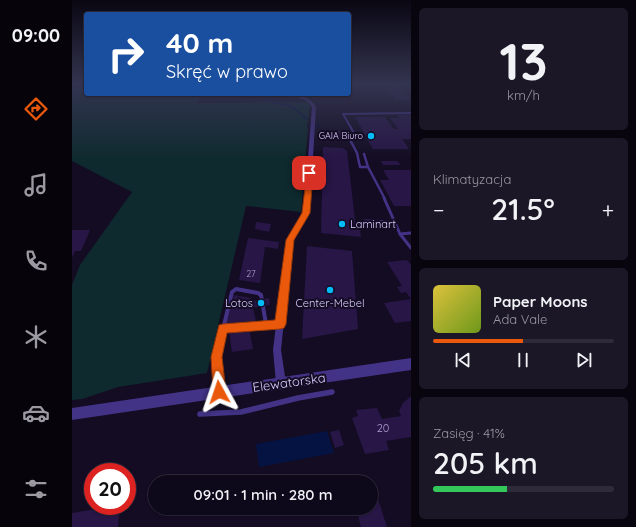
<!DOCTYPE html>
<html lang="pl">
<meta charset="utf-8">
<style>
body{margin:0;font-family:Quicksand,sans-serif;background:#1c1727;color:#f1f3f6;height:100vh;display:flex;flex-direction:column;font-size:15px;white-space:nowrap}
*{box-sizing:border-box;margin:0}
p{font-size:13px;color:#9b9aa2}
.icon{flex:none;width:22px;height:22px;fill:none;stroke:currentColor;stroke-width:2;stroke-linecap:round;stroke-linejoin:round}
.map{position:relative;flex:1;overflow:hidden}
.details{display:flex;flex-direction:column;gap:8px;padding:8px;background:#08050e;width:225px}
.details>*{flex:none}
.banner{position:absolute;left:12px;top:12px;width:267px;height:84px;border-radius:4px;box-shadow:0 1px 3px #0004,0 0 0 1px #2e2a39;background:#1a4fa0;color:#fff;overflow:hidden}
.speed{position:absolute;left:12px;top:463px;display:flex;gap:8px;font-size:20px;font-weight:700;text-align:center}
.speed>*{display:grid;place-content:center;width:52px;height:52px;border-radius:50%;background:#0e091a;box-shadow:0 1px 3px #0004,0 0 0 1px #2e2a39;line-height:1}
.speed .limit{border:6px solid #d22;background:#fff;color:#111}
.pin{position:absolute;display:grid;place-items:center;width:34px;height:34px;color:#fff;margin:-17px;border-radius:8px;box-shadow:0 2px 6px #0006}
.me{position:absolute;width:44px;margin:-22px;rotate:355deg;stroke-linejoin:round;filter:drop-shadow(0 0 3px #0008)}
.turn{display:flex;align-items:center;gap:14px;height:84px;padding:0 16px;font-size:18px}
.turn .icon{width:52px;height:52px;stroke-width:2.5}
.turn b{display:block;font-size:28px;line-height:34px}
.big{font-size:30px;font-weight:600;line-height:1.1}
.details .card{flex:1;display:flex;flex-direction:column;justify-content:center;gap:6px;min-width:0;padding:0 14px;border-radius:6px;background:#1c1727}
.details .dial{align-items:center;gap:0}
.dial b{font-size:52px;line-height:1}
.song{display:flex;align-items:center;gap:12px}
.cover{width:48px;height:48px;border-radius:6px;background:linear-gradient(135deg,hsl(50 70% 55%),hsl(80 70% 35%))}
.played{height:4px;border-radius:2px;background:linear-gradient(90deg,#ea580c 50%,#2e2a39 50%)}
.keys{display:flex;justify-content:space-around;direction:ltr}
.heat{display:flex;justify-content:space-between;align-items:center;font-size:22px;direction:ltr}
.charge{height:6px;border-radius:3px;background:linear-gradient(90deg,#34c759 41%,#2e2a39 0)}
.trip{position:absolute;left:76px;top:475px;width:230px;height:40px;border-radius:20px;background:#0e091a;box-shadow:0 1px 3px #0004,0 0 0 1px #2e2a39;font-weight:600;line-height:40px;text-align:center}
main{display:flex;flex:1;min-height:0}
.dock{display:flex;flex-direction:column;width:72px;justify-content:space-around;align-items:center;background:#06040a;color:#9b9aa2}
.dock .icon{width:28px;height:28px}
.dock .selected{color:#ea580c}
.dock b{font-size:18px;color:#f1f3f6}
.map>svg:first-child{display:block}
.green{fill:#0e2a2e}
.water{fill:#051343}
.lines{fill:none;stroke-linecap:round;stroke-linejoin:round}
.stream{stroke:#051343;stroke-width:1.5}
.building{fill:#271646}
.service-far4{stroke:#423386;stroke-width:2}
.service-far3{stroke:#423386;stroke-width:2.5}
.service-far2{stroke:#423386;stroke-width:3}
.service-far1{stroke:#423386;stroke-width:4}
.service{stroke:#423386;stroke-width:5.5}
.minor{fill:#423386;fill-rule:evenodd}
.tertiary{fill:#423386;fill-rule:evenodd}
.route{fill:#ea580c;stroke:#983908}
.poi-dot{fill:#00bcf9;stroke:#130c23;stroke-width:1.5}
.labels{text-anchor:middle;stroke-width:4;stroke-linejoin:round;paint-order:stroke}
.far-poi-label{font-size:9px;fill:#daceff;stroke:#130c23;text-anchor:end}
.number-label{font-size:9px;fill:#ada0d1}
.poi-label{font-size:11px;fill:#daceff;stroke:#130c23;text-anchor:start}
.near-number-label{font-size:11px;fill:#ada0d1}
.near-street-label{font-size:13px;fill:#daceff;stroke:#130c23}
</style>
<main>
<nav class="dock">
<b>09:00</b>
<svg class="icon selected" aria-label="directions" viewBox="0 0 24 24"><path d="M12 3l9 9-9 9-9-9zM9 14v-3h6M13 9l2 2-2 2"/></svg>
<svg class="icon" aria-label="music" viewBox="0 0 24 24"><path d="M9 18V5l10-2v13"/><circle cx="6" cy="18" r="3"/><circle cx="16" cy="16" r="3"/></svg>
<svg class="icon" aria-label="phone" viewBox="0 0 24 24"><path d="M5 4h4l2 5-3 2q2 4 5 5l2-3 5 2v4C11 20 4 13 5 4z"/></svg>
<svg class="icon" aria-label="climate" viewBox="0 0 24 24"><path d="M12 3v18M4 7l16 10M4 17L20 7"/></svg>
<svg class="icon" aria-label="car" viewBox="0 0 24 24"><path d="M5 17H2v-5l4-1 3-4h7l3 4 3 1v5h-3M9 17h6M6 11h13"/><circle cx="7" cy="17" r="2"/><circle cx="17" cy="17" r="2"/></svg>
<svg class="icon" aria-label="filters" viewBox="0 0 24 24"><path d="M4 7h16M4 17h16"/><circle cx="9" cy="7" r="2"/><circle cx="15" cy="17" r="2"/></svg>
</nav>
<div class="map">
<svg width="339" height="527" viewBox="0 0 339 527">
<rect width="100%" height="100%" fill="#130c23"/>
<polygon class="green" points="0,85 14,85 14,94 130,94 125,103 235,102 238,105 236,122 235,123 235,127 236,128 229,212 174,206 135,373 46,387 10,399 0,400 0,285 8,265 60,192 0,161"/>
<polygon class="water" points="255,431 262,453 187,467 184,444"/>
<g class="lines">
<g class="stream">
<polyline points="185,94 203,103 219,106 235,119"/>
<polyline points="245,125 247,126"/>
</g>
</g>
<g class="building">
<polygon points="311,85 326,85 339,100 324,100"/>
<polygon points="325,115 339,115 339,139 330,139 337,149 301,149 283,117 313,117 322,129 326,129 318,118 327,118"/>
<polygon points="262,131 271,131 275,140 266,140"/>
<polygon points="251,147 271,148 275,151 284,228 288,229 289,237 249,233"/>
<polygon points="309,161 325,161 329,165 311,165"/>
<polygon points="311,170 339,170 339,206 322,206 308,180 317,180"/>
<polygon points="184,222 199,224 197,232 183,229"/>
<polygon points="0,230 18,230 9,251 3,251 0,258"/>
<polygon points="176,238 207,242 206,249 193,247 188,283 167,280"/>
<polygon points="235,246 280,251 286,329 230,339"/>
<polygon points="335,260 339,265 339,321 323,323 312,303 339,299 334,292 329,293 325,287 330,286 315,262"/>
<polygon points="162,295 179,298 180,301 197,298 198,305 181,308 184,321 153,325"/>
<polygon points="177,328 181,349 160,352 157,330"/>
<polygon points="339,396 339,437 314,441 317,450 293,454 280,418 286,416 284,410 305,408 310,419 329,416 327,411 331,403"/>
<polygon points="267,430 272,445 263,448 258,432"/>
<polygon points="304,493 315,527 289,527 284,508 299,508 299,494"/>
<polygon points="41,506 48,506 46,527 0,527 0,513"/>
</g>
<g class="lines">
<polyline class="service-far4" points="276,135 282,133 271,114 339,113"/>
<g class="service-far3">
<polyline points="275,134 285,153 288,167 296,167"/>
<polyline points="292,154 296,167 313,199"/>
</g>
<g class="service-far2">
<polyline points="312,198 328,234 339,248"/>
<polyline points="293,221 323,222"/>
<polyline points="328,234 339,233"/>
</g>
<g class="service-far1">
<polyline points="151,329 160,292 164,289 186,293 189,295 194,324"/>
<polyline points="147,389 145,357 151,329 207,324"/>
</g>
<polyline class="service" points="128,414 169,412 226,398 260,392"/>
<path class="minor" d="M218,94C228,94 239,98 244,107L238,208C234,221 224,230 220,243L209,350L214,383L212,386L209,388L206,386L204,383L201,350L214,243C218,230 228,221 232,208L240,107L235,101Z"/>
<polygon class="tertiary" points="339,358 339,370 0,420 0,408"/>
</g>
<linearGradient id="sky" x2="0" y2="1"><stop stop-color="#0a0713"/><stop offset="0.53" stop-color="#333450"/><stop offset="1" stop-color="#333450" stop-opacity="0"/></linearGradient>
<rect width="339" height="159" fill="url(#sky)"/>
<polygon class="route" points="235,171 241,173 238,213 222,240 214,324 212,328 208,329 155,333 150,357 154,392 152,397 147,398 143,397 141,392 139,357 147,325 151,324 203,320 214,240 230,213"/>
<g class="poi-dot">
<circle cx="299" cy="136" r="4"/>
<circle cx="270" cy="224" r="4"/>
<circle cx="258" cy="290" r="4"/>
<circle cx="189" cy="303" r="4"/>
</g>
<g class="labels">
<g class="far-poi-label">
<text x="291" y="139">GAIA Biuro</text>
</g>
<g class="number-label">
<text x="179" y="277">27</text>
</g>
<g class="poi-label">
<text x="278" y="228">Laminart</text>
<text x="181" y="307" text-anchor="end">Lotos</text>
<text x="258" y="307" text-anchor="middle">Center-Mebel</text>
</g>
<g class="near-number-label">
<text x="311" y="432">20</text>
</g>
<g class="near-street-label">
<text transform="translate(217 382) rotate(-8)" y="5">Elewatorska</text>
</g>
</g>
</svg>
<div class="speed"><div class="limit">20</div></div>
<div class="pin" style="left:237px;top:173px;background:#d93025"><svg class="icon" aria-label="arrive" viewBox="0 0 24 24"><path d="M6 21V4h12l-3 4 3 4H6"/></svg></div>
<svg class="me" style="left:147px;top:392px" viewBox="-20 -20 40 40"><path d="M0-17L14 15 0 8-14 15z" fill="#ea580c" stroke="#fff" stroke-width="4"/></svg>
<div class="trip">09:01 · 1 min · 280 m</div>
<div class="banner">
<div class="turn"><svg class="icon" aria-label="right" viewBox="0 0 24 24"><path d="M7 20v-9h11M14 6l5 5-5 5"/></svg><div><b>40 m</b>Skręć w prawo</div></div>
</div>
</div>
<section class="details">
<div class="card dial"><b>13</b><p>km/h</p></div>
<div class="card"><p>Klimatyzacja</p>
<div class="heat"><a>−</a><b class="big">21.5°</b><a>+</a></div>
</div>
<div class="card">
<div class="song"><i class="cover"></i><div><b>Paper Moons</b><p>Ada Vale</p></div></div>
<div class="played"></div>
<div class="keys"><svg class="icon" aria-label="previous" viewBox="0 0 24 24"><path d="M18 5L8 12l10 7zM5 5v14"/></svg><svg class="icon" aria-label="pause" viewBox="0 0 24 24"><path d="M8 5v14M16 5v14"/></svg><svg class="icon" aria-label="next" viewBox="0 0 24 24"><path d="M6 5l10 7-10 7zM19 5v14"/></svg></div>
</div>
<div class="card"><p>Zasięg · 41%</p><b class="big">205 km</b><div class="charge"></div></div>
</section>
</main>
